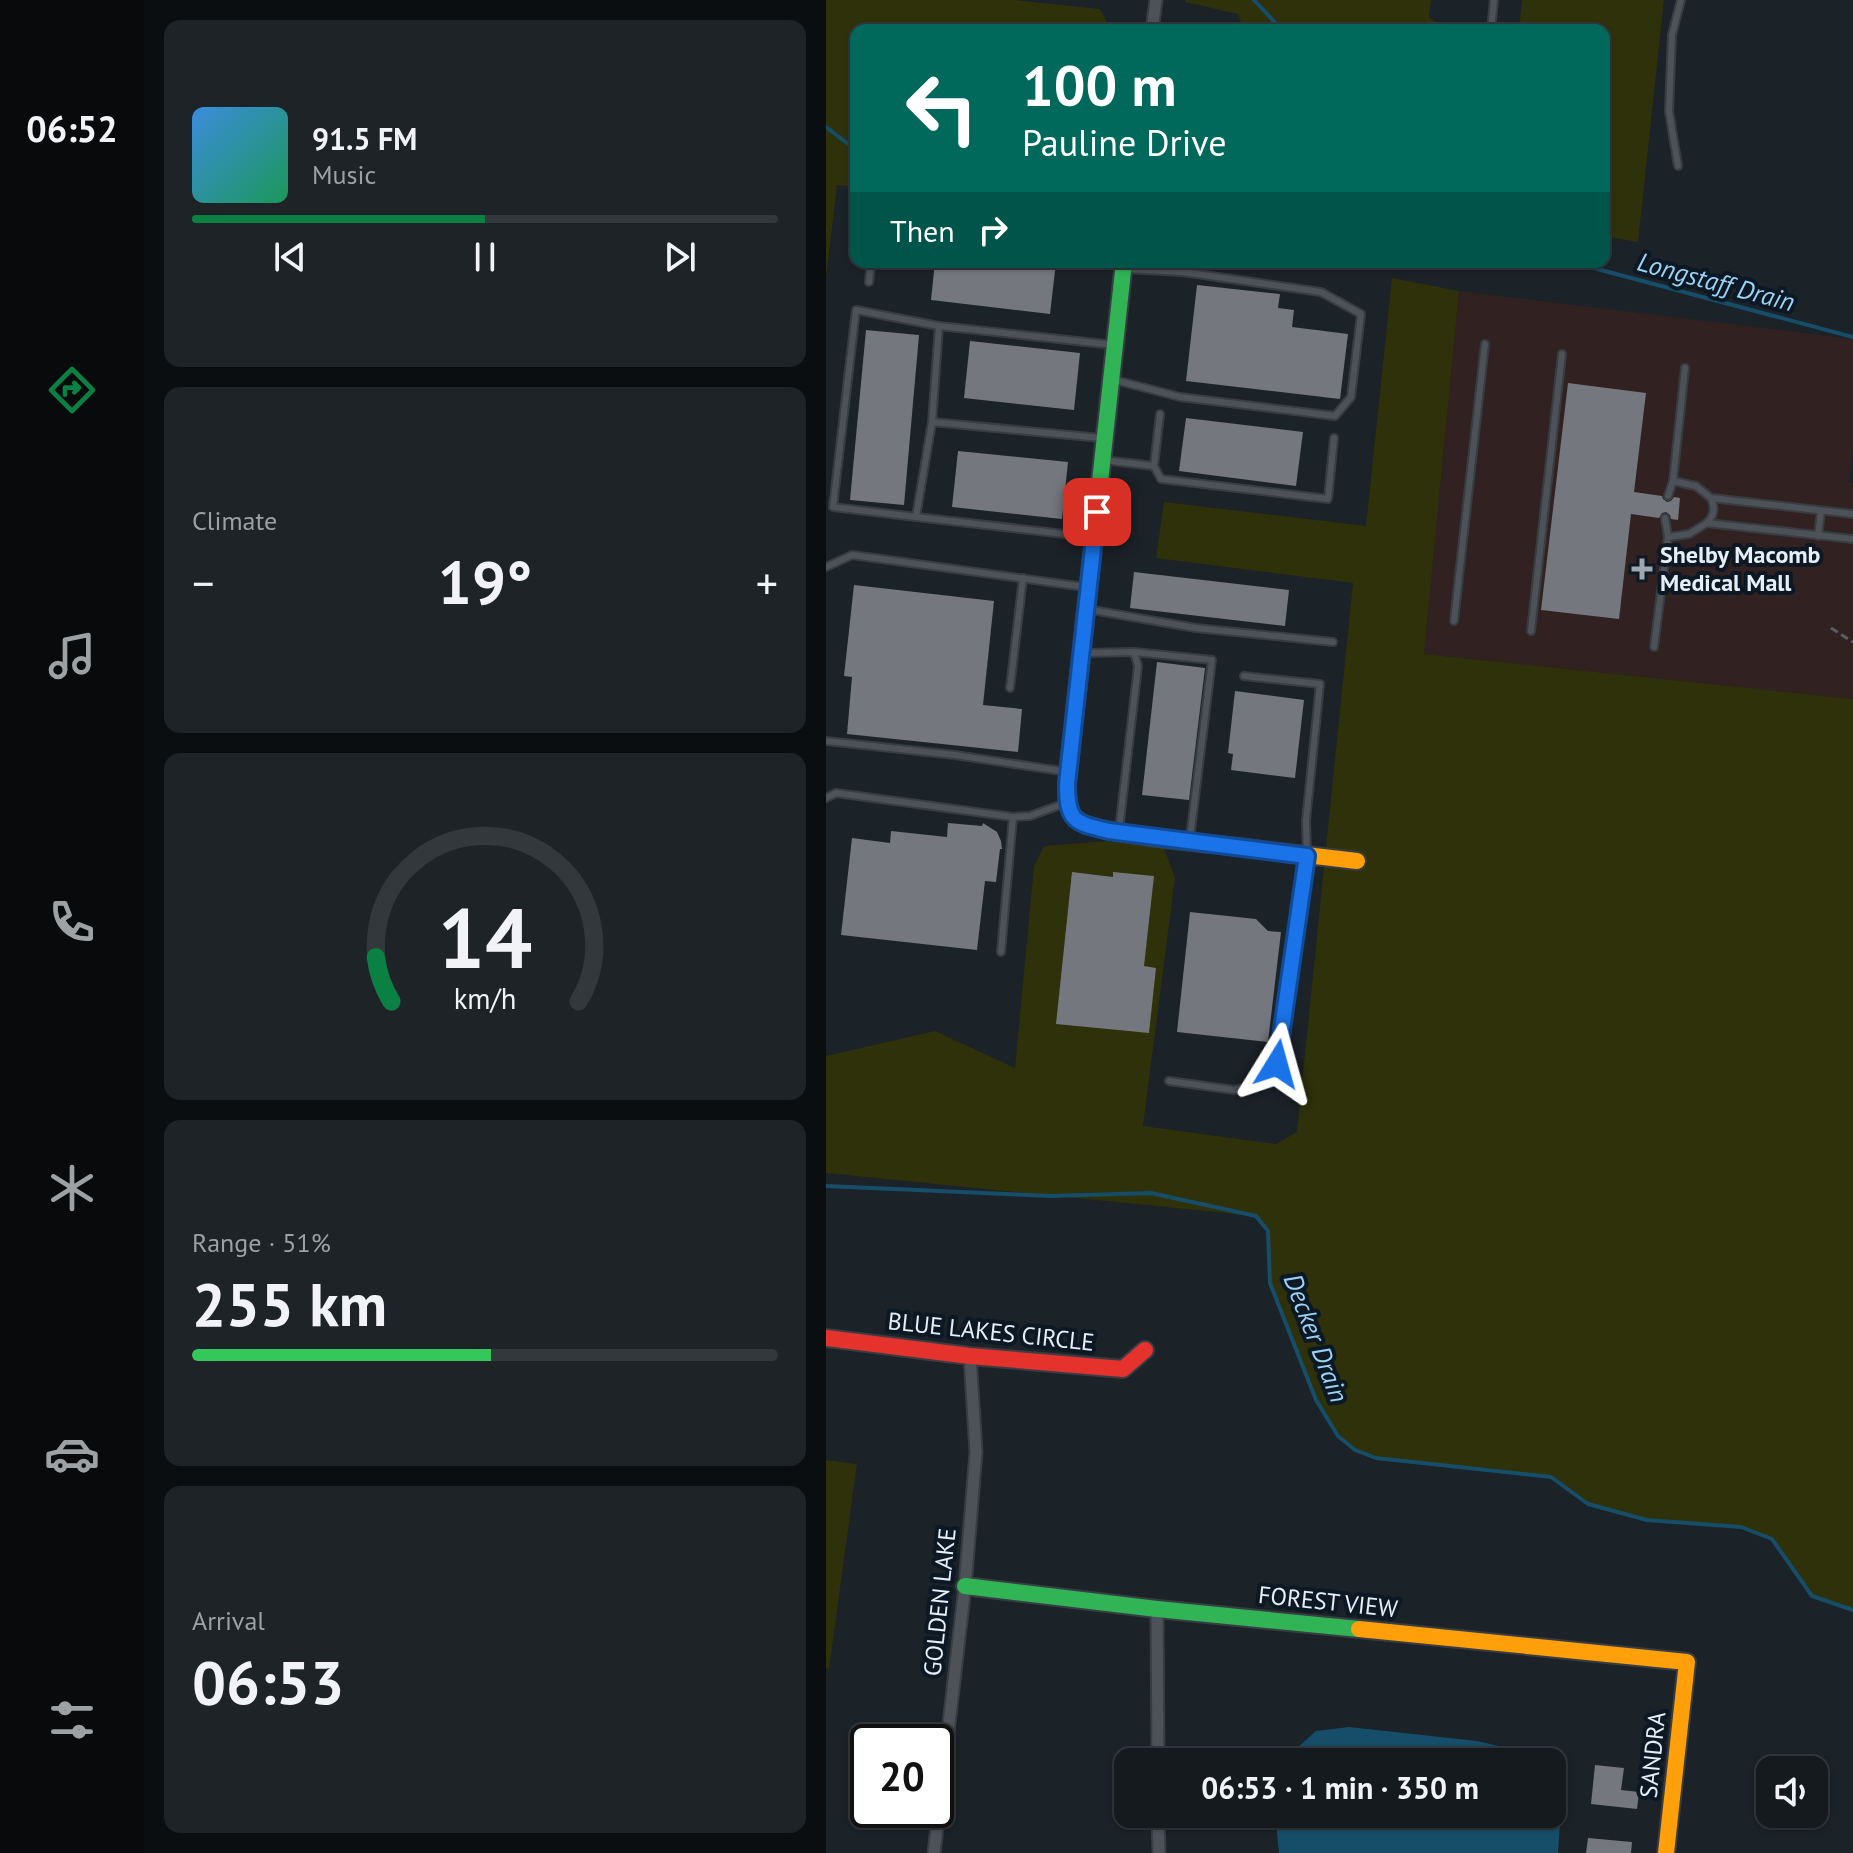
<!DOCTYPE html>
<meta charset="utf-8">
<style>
body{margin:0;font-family:"PT Sans",sans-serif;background:#1d2327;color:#f1f3f6;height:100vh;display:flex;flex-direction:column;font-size:30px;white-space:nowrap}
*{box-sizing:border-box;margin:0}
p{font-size:26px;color:#9da1a4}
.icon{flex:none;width:44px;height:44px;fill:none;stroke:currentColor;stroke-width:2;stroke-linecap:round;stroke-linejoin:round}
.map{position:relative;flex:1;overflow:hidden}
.sheet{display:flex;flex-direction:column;gap:20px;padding:20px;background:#0b0e10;width:682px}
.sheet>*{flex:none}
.guide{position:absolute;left:24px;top:24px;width:760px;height:244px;border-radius:16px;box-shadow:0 2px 6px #0004,0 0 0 2px #33383c;background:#00695c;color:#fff;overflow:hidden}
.buttons{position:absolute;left:930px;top:1756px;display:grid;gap:16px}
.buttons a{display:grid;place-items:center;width:72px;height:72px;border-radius:16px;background:#141a1e;box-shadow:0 2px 6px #0004,0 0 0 2px #33383c;font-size:40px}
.speed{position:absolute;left:24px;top:1724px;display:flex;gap:16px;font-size:40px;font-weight:700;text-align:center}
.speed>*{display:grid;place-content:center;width:104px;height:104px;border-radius:50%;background:#141a1e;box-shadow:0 2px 6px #0004,0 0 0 2px #33383c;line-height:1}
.speed .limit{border:4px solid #111;border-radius:12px;background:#fff;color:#111}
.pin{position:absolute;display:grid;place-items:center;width:68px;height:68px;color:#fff;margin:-34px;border-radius:16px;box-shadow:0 4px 12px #0006}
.me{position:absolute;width:88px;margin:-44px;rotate:8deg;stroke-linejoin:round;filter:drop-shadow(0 0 6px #0008)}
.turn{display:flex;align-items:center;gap:28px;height:168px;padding:0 40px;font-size:36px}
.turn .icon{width:104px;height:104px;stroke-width:2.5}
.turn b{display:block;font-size:56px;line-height:68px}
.then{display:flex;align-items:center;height:76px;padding:0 40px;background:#0003;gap:16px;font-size:30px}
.big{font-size:60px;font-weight:800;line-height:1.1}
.sheet .widget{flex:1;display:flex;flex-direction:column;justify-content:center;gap:12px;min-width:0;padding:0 28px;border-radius:16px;background:#1d2327}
.sheet .dial{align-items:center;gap:0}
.dial svg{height:208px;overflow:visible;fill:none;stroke:#33383c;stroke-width:7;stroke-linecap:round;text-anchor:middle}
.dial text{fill:#f1f3f6;stroke:none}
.song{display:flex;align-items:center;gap:24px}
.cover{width:96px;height:96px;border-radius:12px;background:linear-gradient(135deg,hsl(210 70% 55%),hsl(150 70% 35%))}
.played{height:8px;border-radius:4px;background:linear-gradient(90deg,#0b8043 50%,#33383c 50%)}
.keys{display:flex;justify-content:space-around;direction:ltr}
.heat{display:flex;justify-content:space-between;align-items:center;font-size:44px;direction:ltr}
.charge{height:12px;border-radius:6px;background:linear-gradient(90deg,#34c759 51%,#33383c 0)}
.trip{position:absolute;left:288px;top:1748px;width:452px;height:80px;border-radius:16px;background:#141a1e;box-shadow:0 2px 6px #0004,0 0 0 2px #33383c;font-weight:800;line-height:80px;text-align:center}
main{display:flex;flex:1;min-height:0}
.tabs{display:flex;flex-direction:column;width:144px;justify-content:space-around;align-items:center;background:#080a0c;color:#9da1a4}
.tabs .icon{width:56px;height:56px}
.tabs .active{color:#0b8043}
.tabs b{font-size:36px;color:#f1f3f6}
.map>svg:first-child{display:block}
.medical{fill:#312221}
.green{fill:#2e3109}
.water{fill:#164d69}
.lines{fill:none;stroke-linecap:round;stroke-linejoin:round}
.stream{stroke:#164d69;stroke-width:4}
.building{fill:#74777d}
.lane-casing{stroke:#373d43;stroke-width:10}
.street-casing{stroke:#373d43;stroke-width:15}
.fast-casing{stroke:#373d43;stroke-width:20}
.slow-casing{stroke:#373d43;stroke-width:20}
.jam-casing{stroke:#373d43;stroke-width:20}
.path{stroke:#5a5e64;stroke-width:3;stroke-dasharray:8 4;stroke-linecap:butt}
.lane{stroke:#4d5258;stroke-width:6}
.street{stroke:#4d5258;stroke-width:11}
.fast{stroke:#30b455;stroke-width:16}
.slow{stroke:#ff9f0a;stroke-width:16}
.jam{stroke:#e5322d;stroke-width:16}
.route-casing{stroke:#114b97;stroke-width:20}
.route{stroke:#1a73e8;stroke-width:14}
.poi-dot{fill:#9fa7af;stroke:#0c1824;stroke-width:3}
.labels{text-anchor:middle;stroke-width:8;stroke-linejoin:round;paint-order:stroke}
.poi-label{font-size:24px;font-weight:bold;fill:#e6eef7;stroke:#0c1824;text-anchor:start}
.street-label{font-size:24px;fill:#e6eef7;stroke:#0c1824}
.water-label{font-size:26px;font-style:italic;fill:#9ad3f5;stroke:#0c1824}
</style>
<main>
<nav class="tabs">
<b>06:52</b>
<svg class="icon active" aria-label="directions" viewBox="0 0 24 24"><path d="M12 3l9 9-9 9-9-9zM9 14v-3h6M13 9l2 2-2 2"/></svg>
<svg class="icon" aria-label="music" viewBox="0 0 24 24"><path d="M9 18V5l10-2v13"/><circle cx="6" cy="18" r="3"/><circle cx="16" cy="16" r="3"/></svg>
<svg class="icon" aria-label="phone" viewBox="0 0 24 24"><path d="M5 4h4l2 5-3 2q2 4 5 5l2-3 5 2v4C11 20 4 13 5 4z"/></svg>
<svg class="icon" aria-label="climate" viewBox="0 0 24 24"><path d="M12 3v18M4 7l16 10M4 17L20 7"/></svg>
<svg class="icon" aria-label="car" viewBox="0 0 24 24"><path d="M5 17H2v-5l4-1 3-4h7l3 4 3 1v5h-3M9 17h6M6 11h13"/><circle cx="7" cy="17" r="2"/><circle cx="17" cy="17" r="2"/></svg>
<svg class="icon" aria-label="filters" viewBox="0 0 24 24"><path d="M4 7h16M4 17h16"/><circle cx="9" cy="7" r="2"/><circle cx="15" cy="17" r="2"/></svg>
</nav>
<section class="sheet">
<div class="widget">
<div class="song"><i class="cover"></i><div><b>91.5 FM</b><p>Music</p></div></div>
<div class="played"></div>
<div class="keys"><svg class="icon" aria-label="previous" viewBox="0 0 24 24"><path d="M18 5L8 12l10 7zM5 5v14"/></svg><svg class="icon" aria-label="pause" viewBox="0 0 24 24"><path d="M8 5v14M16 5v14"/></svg><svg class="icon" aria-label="next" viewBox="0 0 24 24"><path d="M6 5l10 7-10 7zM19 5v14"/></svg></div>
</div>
<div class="widget"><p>Climate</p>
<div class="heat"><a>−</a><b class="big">19°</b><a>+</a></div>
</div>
<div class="widget dial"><svg viewBox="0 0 100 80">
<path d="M14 69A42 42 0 1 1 86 69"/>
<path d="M14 69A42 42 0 0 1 8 52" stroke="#0b8043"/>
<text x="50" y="56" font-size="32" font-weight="700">14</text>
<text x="50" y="72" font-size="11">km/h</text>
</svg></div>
<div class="widget"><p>Range · 51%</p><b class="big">255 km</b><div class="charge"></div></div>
<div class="widget"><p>Arrival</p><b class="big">06:53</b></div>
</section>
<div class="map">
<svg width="1027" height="1853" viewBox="0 0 1027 1853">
<rect width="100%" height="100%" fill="#1b2228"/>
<polygon class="medical" points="633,291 1027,339 1027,446 1023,482 1027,483 1027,699 598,654"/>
<g class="green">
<polygon points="0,0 187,0 274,9 285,30 30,30 30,187 11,185 0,278"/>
<polygon points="359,0 605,0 603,17 617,27 616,30 418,30 412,14 359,2"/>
<polygon points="696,0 838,0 812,242 778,236 778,30 693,30"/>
<polygon points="566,278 633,291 598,654 1027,699 1027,1610 986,1596 946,1539 915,1527 821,1520 762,1504 725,1477 550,1458 529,1450 512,1436 490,1400 444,1283 442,1231 429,1216 0,1173 0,1056 109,1031 189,1068 208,866 218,846 281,841 338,848 349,878 317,1126 450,1144 471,1132 527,583 330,558 338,502 540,526"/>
<polygon points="0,1460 31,1464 3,1669 0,1668"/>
</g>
<g class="water">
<polygon points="523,1727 651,1741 686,1749 713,1762 462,1762 470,1749 490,1731"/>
<polygon points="726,1775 735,1809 732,1853 453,1853 450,1823 451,1814 726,1814"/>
</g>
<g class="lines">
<g class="stream">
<polyline points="428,0 456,30"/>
<polyline points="0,127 30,150"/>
<polyline points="745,262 1027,337"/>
<polyline points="0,1186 225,1196 325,1193 430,1216 442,1231 444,1283 490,1400 512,1436 529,1450 550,1458 725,1477 762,1504 821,1520 915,1527 946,1539 986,1596 1027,1610"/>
</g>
</g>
<g class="building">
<polygon points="109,262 230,262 224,314 105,300"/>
<polygon points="371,285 454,294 452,308 468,310 466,327 522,334 514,399 360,381"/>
<polygon points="40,330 93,335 78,505 24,500"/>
<polygon points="144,341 254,353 248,410 138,398"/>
<polygon points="742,383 820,393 808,492 836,496 837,499 841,502 845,501 848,497 854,498 852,520 845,519 844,515 840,512 836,513 833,518 805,514 793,619 715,610"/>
<polygon points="360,418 477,432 470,486 353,471"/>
<polygon points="132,451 242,462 236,519 126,507"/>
<polygon points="308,572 463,590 459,626 304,608"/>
<polygon points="28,585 168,601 157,705 196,709 192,752 21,734 26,677 18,676"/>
<polygon points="331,662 379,668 363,800 316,795"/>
<polygon points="409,691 478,700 469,778 405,770 407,754 402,753"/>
<polygon points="122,823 156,826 157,823 171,832 175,841 176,849 174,849 170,882 159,881 151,950 15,935 26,838 64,843 65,831 121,837"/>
<polygon points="246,872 287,877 287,872 328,876 318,966 330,968 323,1033 230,1024"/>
<polygon points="364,912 430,919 442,931 455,932 442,1042 351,1032"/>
<polygon points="769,1765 798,1768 795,1790 813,1792 811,1809 765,1804"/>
<polygon points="762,1838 806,1842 805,1853 760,1853"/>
</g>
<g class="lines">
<defs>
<g id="lane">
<polyline points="326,28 342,30"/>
<polyline points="665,30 668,0"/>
<polyline points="852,166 843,111 846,35 855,0"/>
<polyline points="43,282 45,262"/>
<polyline points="113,326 288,345"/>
<polyline points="285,379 354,397 509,416 525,397 535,314 495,292 357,272 300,269"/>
<polyline points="106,422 90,517 7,507 30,310 113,326 106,422 275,438"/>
<polyline points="277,460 328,466 334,414"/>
<polyline points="328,466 335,479 502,499 508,438"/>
<polyline points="847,481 870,486 885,498 1027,514"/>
<polyline points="842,496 847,481 859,368"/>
<polyline points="90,517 265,537"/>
<path d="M881,523C889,514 889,508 885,498"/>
<polyline points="992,536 995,511"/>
<polyline points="842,537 863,534 881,523 1027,539"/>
<polyline points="0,567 26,555 259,587"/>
<polyline points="260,609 370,628 507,642"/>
<polyline points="628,621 659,344"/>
<polyline points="705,631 736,354"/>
<polyline points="828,647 842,537 839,518"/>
<polyline points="308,652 386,660 364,838"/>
<polyline points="259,653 308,652 312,666 293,830"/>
<polyline points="184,688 197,578"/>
<polyline points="0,741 129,755 242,772"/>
<polyline points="0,798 10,793 187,817 204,816 242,802"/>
<polyline points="175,952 187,817"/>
<polyline points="343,1081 408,1090 435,1083 451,1064 481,856 480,821 494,684 418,676"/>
</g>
<g id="street">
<polyline points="326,30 330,0"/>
<polyline points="331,1609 332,1762"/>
<polyline points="332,1814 333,1853"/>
<polyline points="108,1853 139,1586 150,1452 144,1356"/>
</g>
<g id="fast">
<path d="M298,262L241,784C241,796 241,811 250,819C267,835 391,844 421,848"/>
<polyline points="139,1586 331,1609 533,1629"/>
</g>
<g id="slow">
<polyline points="421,848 531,861"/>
<polyline points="533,1629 861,1662 840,1853"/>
</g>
<polyline id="jam" points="0,1338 144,1356 297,1369 319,1350"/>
</defs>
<use href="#lane" class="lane-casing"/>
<use href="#street" class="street-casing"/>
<use href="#fast" class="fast-casing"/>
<use href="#slow" class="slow-casing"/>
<use href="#jam" class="jam-casing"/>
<polyline class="path" points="1005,628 1027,642"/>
<use href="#lane" class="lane"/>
<use href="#street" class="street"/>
<use href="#fast" class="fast"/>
<use href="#slow" class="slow"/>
<use href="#jam" class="jam"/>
</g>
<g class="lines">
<defs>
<path id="route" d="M271,512L241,784C241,822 249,823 283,831L481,856L451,1064"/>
</defs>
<use href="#route" class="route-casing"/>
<use href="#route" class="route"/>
</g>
<path class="poi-dot" d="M812 557h8v8h8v8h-8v8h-8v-8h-8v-8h8z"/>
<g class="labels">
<g class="poi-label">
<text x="834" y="563">Shelby Macomb<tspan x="834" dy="28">Medical Mall</tspan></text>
</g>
<g class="street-label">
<text transform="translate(165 1332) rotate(6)" y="8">BLUE LAKES CIRCLE</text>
<text transform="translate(114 1602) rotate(-84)" y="8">GOLDEN LAKE</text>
<text transform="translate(502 1602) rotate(6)" y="8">FOREST VIEW</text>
<text transform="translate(827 1755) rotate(-84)" y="8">SANDRA</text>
</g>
<g class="water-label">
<text transform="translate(890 282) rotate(15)" y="9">Longstaff Drain</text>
<text transform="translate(490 1338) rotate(69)" y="9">Decker Drain</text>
</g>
</g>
</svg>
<div class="buttons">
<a><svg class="icon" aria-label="sound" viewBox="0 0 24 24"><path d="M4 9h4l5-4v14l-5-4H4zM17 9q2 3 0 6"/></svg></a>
</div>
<div class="speed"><div class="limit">20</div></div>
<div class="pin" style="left:271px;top:512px;background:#d93025"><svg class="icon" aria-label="arrive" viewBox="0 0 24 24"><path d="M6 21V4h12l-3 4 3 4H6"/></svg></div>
<svg class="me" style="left:451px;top:1064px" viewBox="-20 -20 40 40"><path d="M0-17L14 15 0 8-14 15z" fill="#1a73e8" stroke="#fff" stroke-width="4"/></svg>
<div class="trip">06:53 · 1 min · 350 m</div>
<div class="guide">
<div class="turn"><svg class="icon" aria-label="left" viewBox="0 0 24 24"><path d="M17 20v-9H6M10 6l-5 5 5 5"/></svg><div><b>100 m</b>Pauline Drive</div></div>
<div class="then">Then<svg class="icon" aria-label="right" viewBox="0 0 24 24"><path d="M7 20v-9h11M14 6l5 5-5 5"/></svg></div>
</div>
</div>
</main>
